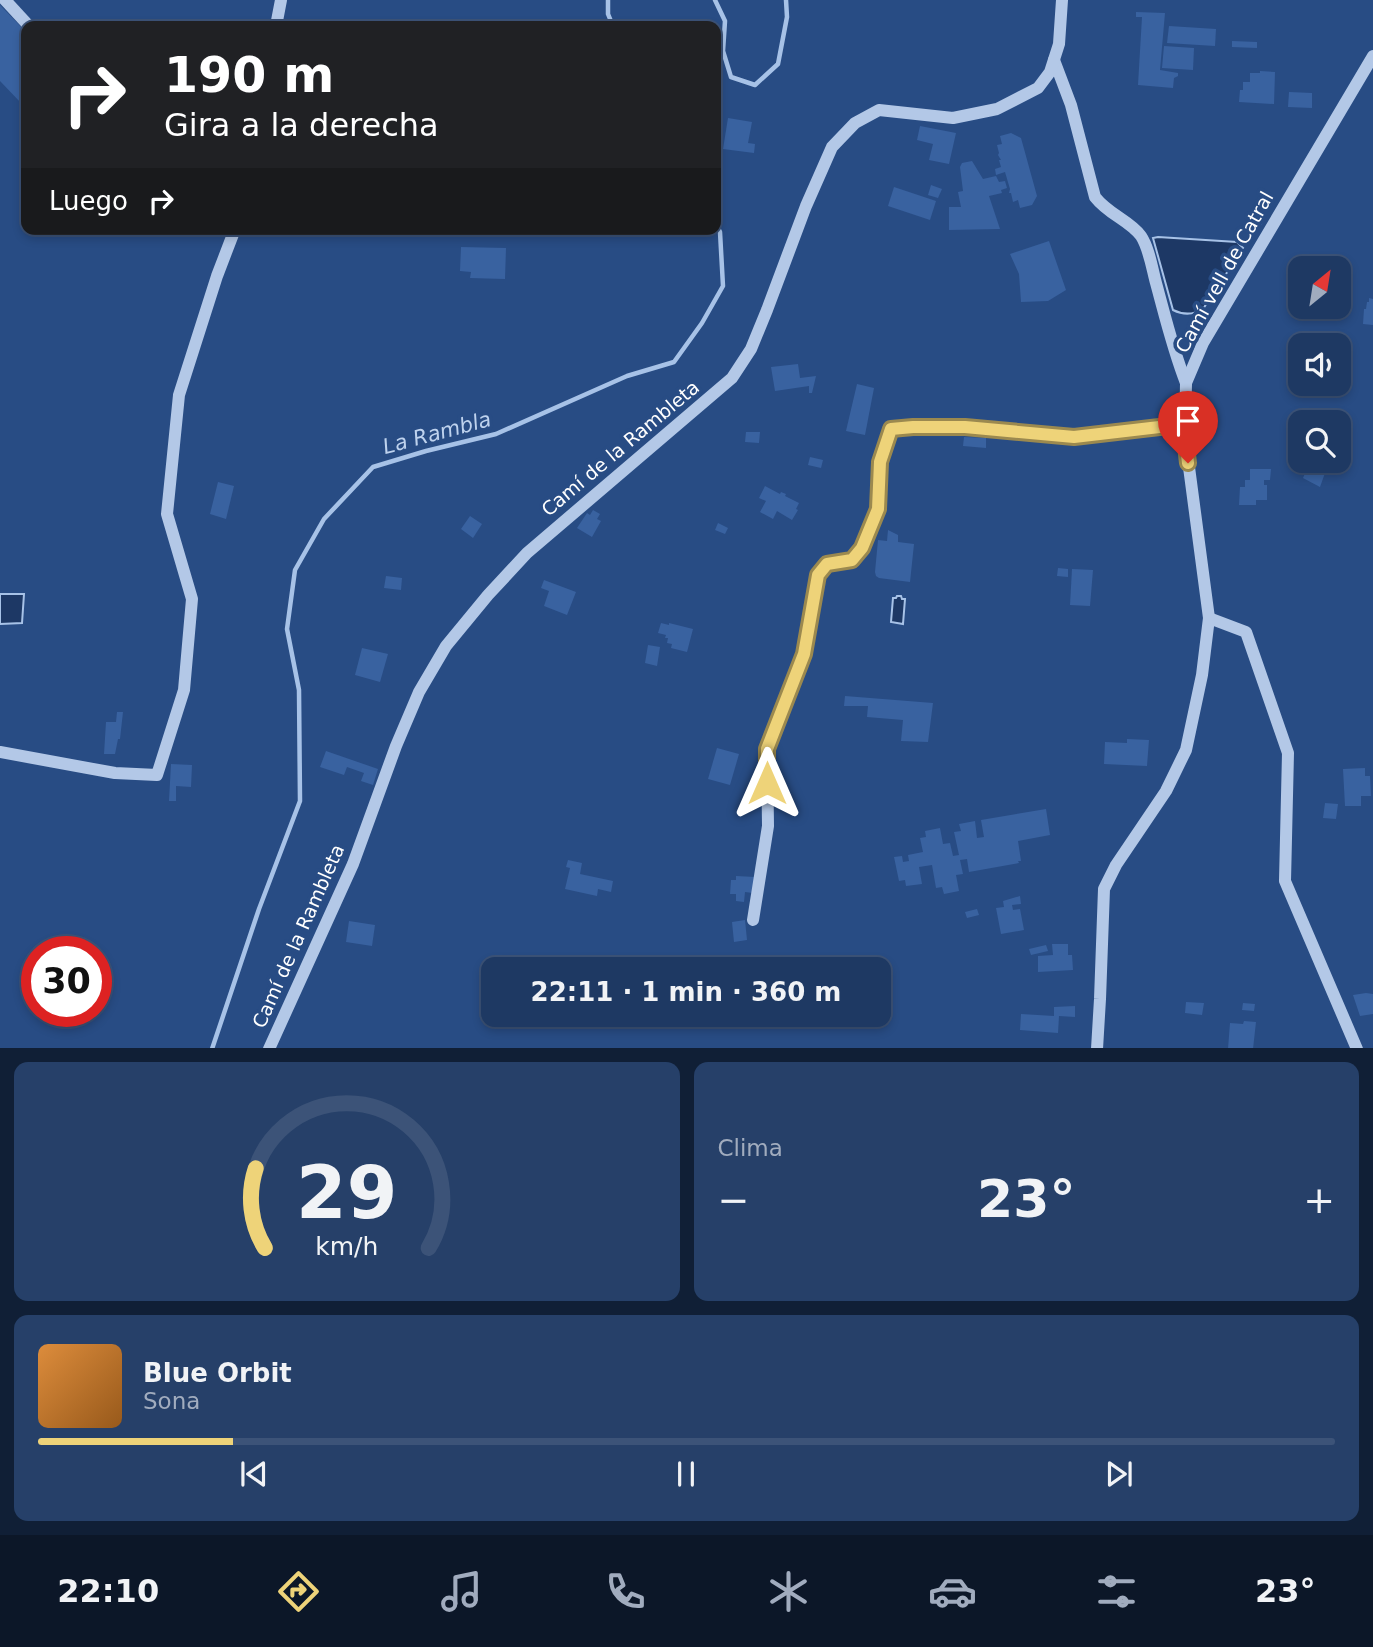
<!DOCTYPE html>
<html lang="es">
<meta charset="utf-8">
<style>
body{margin:0;font-family:"DejaVu Sans",sans-serif;background:#264069;color:#f1f3f6;height:100vh;display:flex;flex-direction:column;font-size:26px;white-space:nowrap}
*{box-sizing:border-box;margin:0}
p{font-size:23px;color:#a1acbe}
.icon{flex:none;width:38px;height:38px;fill:none;stroke:currentColor;stroke-width:2;stroke-linecap:round;stroke-linejoin:round}
.map{position:relative;height:1048px;overflow:hidden}
.side{display:flex;flex-direction:column;gap:14px;padding:14px;background:#101f36;flex:1}
.side>*{flex:none}
.top-card{position:absolute;left:21px;top:21px;width:700px;height:214px;border-radius:14px;box-shadow:0 4px 10px #0003,0 0 0 2px #3c5378;background:#202124;color:#fff;overflow:hidden}
.needle{width:46px;rotate:30deg}
.tools{position:absolute;left:1288px;top:256px;display:grid;gap:14px}
.tools a{display:grid;place-items:center;width:63px;height:63px;border-radius:14px;background:#1e3963;box-shadow:0 4px 10px #0003,0 0 0 2px #3c5378;font-size:35px}
.speed{position:absolute;left:21px;top:936px;display:flex;gap:14px;font-size:35px;font-weight:700;text-align:center}
.speed>*{display:grid;place-content:center;width:91px;height:91px;border-radius:50%;background:#1e3963;box-shadow:0 4px 10px #0003,0 0 0 2px #3c5378;line-height:1}
.speed .limit{border:10px solid #d22;background:#fff;color:#111}
.pin{position:absolute;display:grid;place-items:center;width:60px;height:60px;color:#fff;margin:-72px -30px;border-radius:50% 50% 50% 0;rotate:-45deg;box-shadow:0 0 7px #0007}
.pin .icon{rotate:45deg}
.me{position:absolute;width:77px;margin:-38px;rotate:0deg;stroke-linejoin:round;filter:drop-shadow(0 0 5px #0008)}
.turn{display:flex;align-items:center;gap:24px;height:147px;padding:0 28px;font-size:32px}
.turn .icon{width:91px;height:91px;stroke-width:2.5}
.turn b{display:block;font-size:49px;line-height:60px}
.then{display:flex;align-items:center;height:66px;padding:0 28px;background:#0003;gap:14px;font-size:26px}
.big{font-size:52px;font-weight:800;line-height:1.1}
.side .card{flex:1;display:flex;flex-direction:column;justify-content:center;gap:10px;min-width:0;padding:0 24px;border-radius:14px;background:#264069}
.side .dial{align-items:center;gap:0}
.dial svg{height:182px;overflow:visible;fill:none;stroke:#3c5378;stroke-width:7;stroke-linecap:round;text-anchor:middle}
.dial text{fill:#f1f3f6;stroke:none}
.song{display:flex;align-items:center;gap:21px}
.cover{width:84px;height:84px;border-radius:10px;background:linear-gradient(135deg,hsl(30 70% 55%),hsl(30 70% 35%))}
.played{height:7px;border-radius:4px;background:linear-gradient(90deg,#eed379 15%,#3c5378 15%)}
.keys{display:flex;justify-content:space-around;direction:ltr}
.heat{display:flex;justify-content:space-between;align-items:center;font-size:38px;direction:ltr}
.side .tiles{flex:1;display:grid;gap:14px;grid-template-columns:1fr 1fr}
.card:last-child{grid-column:span 2}
.trip{position:absolute;left:481px;top:957px;width:410px;height:70px;border-radius:14px;background:#1e3963;box-shadow:0 4px 10px #0003,0 0 0 2px #3c5378;font-weight:800;line-height:70px;text-align:center}
.dock{display:flex;height:112px;justify-content:space-around;align-items:center;background:#0c1728;color:#a1acbe}
.dock .icon{width:49px;height:49px}
.dock .selected{color:#eed379}
.dock b{font-size:32px;color:#f1f3f6}
.map>svg:first-child{display:block}
.water{fill:#1d3865;stroke:#a7c2e7;stroke-width:2}
.lines{fill:none;stroke-linecap:round;stroke-linejoin:round}
.stream{stroke:#a7c2e7;stroke-width:4.5}
.building{fill:#3962a0}
.minor{stroke:#b3c8e7;stroke-width:12}
.route-casing{stroke:#9b894f;stroke-width:18}
.route{stroke:#eed379;stroke-width:12}
.labels{text-anchor:middle;stroke-width:7;stroke-linejoin:round;paint-order:stroke}
.street-label{font-size:19px;fill:#fff;stroke:#284c84}
.water-label{font-size:21px;font-style:italic;fill:#bed2ee;stroke:#284c84}
</style>
<div class="map">
<svg width="1373" height="1049" viewBox="0 0 1373 1049">
<rect width="100%" height="100%" fill="#284c84"/>
<g class="water">
<path d="M1158,237L1237,242L1243,248L1203,309C1193,315 1183,315 1173,310L1153,238Z"/>
<polygon points="24,594 22,623 0,624 0,594"/>
<polygon points="897,596 901,596 902,599 905,599 903,624 891,622 893,598 896,598"/>
</g>
<g class="lines">
<g class="stream">
<polyline points="608,0 608,14 613,26"/>
<polyline points="715,0 725,21 723,51 731,77 755,85 778,64 787,17 786,0"/>
<polyline points="212,1049 259,909 300,801 299,690 287,629 295,570 324,519 373,467 426,451 496,434 627,376 674,362 702,323 723,286 720,232 716,224"/>
</g>
</g>
<g class="building">
<polygon points="0,5 26,32 26,100 22,104 0,81"/>
<polygon points="1136,12 1165,13 1160,70 1178,73 1178,76 1174,78 1173,88 1138,85 1142,17 1136,17"/>
<polygon points="1169,26 1216,29 1215,46 1167,43"/>
<polygon points="1232,41 1257,42 1257,48 1232,47"/>
<polygon points="1164,46 1194,48 1193,70 1162,68"/>
<polygon points="1260,71 1275,72 1274,104 1239,102 1240,90 1243,90 1243,82 1250,82 1250,73 1260,73"/>
<polygon points="1289,92 1312,93 1312,108 1288,107"/>
<polygon points="728,118 752,122 748,143 755,144 754,153 723,149"/>
<polygon points="920,126 956,133 949,164 929,160 933,144 917,140"/>
<polygon points="1011,133 1021,138 1037,196 1032,205 1020,208 1018,200 1013,202 1011,193 1009,193 1010,189 1005,172 996,175 995,169 1001,167 999,160 1001,160 998,155 999,153 997,145 1002,144 1000,136"/>
<polygon points="972,161 983,179 996,176 999,182 1005,181 1007,188 1001,190 1002,193 989,196 1000,229 949,230 949,207 961,207 958,192 963,191 960,167 962,163"/>
<polygon points="931,185 942,189 938,198 928,195"/>
<polygon points="894,187 936,201 930,220 888,206"/>
<polygon points="1256,211 1266,217 1256,234 1246,228"/>
<polygon points="1049,241 1066,290 1048,301 1021,302 1019,274 1010,254"/>
<polygon points="461,247 506,248 505,279 470,278 471,272 460,271"/>
<polygon points="1369,298 1373,299 1373,325 1363,324 1364,309 1366,309 1367,302 1369,302"/>
<polygon points="798,364 800,378 816,376 812,393 809,393 809,386 775,391 771,367"/>
<polygon points="857,384 874,388 865,435 846,431"/>
<polygon points="746,432 760,432 759,443 745,442"/>
<polygon points="964,437 986,438 986,448 963,446"/>
<polygon points="810,457 823,460 821,468 808,465"/>
<polygon points="1250,469 1271,469 1270,480 1264,480 1264,485 1267,485 1267,500 1256,500 1256,505 1239,505 1240,487 1245,487 1245,480 1250,480"/>
<polygon points="1318,469 1325,473 1320,487 1303,478 1306,471 1314,475"/>
<polygon points="218,482 234,486 226,519 210,514"/>
<polygon points="765,486 780,494 781,492 786,494 785,496 799,503 796,509 798,510 792,520 777,511 773,519 760,512 766,501 759,498"/>
<polygon points="593,510 600,514 597,519 601,521 592,537 577,528 587,513 590,515"/>
<polygon points="470,516 482,524 473,538 461,529"/>
<polygon points="718,523 728,528 725,534 715,530"/>
<polygon points="888,530 898,535 898,542 914,544 910,582 879,578 876,576 875,572 878,540 887,541"/>
<polygon points="1058,568 1068,569 1068,577 1057,576"/>
<polygon points="1072,569 1093,570 1090,606 1070,605"/>
<polygon points="386,576 402,578 401,590 384,588"/>
<polygon points="544,580 576,592 567,615 544,606 549,591 541,588"/>
<polygon points="661,623 669,625 669,623 693,629 687,652 671,648 672,644 667,643 668,638 665,638 666,635 658,633"/>
<polygon points="648,645 660,647 657,666 645,663"/>
<polygon points="362,648 388,654 380,682 355,675"/>
<polygon points="845,696 933,703 928,742 901,741 903,720 867,717 868,706 844,706"/>
<polygon points="117,712 123,712 120,739 118,739 115,754 104,754 106,722 116,722"/>
<polygon points="1127,739 1149,740 1147,766 1104,764 1105,742 1127,743"/>
<polygon points="717,748 739,754 730,785 708,779"/>
<polygon points="326,751 378,769 373,785 361,781 364,773 347,767 344,775 320,767"/>
<polygon points="171,764 192,765 191,787 176,786 176,801 169,801"/>
<polygon points="1365,768 1365,776 1370,776 1371,796 1361,796 1361,806 1345,806 1343,769"/>
<polygon points="1325,803 1338,804 1336,819 1323,818"/>
<polygon points="1046,809 1050,835 1018,841 1021,861 1018,861 1019,863 969,872 967,859 960,860 963,874 956,875 959,891 944,894 942,887 936,888 932,865 919,867 922,884 906,886 905,880 899,881 894,857 902,856 903,862 909,861 908,855 923,852 920,838 926,837 925,831 940,828 943,844 950,843 953,856 959,855 954,832 961,831 959,824 975,821 977,838 984,837 981,820"/>
<polygon points="568,860 582,863 580,874 613,881 611,892 598,889 597,896 565,889 570,868 566,867"/>
<polygon points="736,876 755,877 753,893 745,892 744,902 736,901 736,894 730,894 731,880 736,880"/>
<polygon points="1020,896 1021,904 1012,905 1013,910 1020,909 1024,930 1001,934 996,908 1004,907 1003,901"/>
<polygon points="977,909 979,915 967,918 965,912"/>
<polygon points="745,920 747,940 734,942 732,922"/>
<polygon points="349,921 375,925 372,946 346,942"/>
<polygon points="1052,944 1068,944 1068,955 1072,955 1073,970 1038,972 1038,956 1053,955"/>
<polygon points="1046,945 1048,951 1031,955 1029,949"/>
<polygon points="1366,993 1373,994 1373,1014 1360,1016 1353,995"/>
<polygon points="1186,1002 1204,1003 1202,1015 1185,1013"/>
<polygon points="1243,1003 1255,1004 1254,1011 1242,1010"/>
<polygon points="1075,1006 1075,1017 1059,1016 1058,1033 1020,1030 1021,1014 1054,1016 1054,1007"/>
<polygon points="1244,1021 1256,1022 1253,1049 1228,1049 1230,1023 1243,1024"/>
</g>
<g class="lines">
<g class="minor">
<polyline points="5,0 29,26"/>
<polyline points="276,26 281,0"/>
<path d="M1054,60L1071,105L1095,197C1109,215 1129,220 1141,236C1149,248 1152,268 1156,283C1165,316 1173,350 1186,383"/>
<polyline points="1209,618 1246,632 1288,753 1285,881 1357,1049"/>
<polyline points="0,752 115,773 157,775 184,690 192,599 167,514 179,395 217,276 235,229"/>
<polyline points="753,920 768,826 767,749 804,654 818,575 827,564 852,560 862,548 878,509 880,462 891,429 913,427 965,427 1074,437 1185,424"/>
<polyline points="269,1049 353,864 396,746 419,692 446,646 488,595 527,553 732,378 751,349 767,310 806,206 832,147 855,123 879,110 953,118 997,109 1038,88 1050,72 1059,44 1062,0"/>
<polyline points="1097,1049 1100,999 1104,889 1116,865 1166,791 1186,750 1202,675 1209,618 1185,437 1186,383 1203,343 1373,56"/>
</g>
</g>
<g class="lines">
<defs>
<polyline id="route" points="767,783 767,749 804,654 818,575 827,564 852,560 862,548 878,509 880,462 891,429 913,427 965,427 1074,437 1185,424 1185,437 1188,463"/>
</defs>
<use href="#route" class="route-casing"/>
<use href="#route" class="route"/>
</g>
<g class="labels">
<g class="street-label">
<text transform="translate(1224 272) rotate(-61)" y="7">Camí vell de Catral</text>
<text transform="translate(620 448) rotate(-40)" y="7">Camí de la Rambleta</text>
<text transform="translate(298 936) rotate(-66)" y="7">Camí de la Rambleta</text>
</g>
<g class="water-label">
<text transform="translate(437 433) rotate(-15)" y="7">La Rambla</text>
</g>
</g>
</svg>
<div class="tools">
<a><svg class="needle" viewBox="-14 -14 28 28"><path d="M0-13l5 13h-10z" fill="#e53935"/><path d="M0 13l5-13h-10z" fill="#a1acbe"/></svg></a>
<a><svg class="icon" aria-label="sound" viewBox="0 0 24 24"><path d="M4 9h4l5-4v14l-5-4H4zM17 9q2 3 0 6"/></svg></a>
<a><svg class="icon" aria-label="search" viewBox="0 0 24 24"><circle cx="10" cy="10" r="6"/><path d="M15 15l6 6"/></svg></a>
</div>
<div class="speed"><div class="limit">30</div></div>
<div class="pin" style="left:1188px;top:463px;background:#d93025"><svg class="icon" aria-label="arrive" viewBox="0 0 24 24"><path d="M6 21V4h12l-3 4 3 4H6"/></svg></div>
<svg class="me" style="left:767px;top:783px" viewBox="-20 -20 40 40"><path d="M0-17L14 15 0 8-14 15z" fill="#eed379" stroke="#fff" stroke-width="4"/></svg>
<div class="trip">22:11 · 1 min · 360 m</div>
<div class="top-card">
<div class="turn"><svg class="icon" aria-label="right" viewBox="0 0 24 24"><path d="M7 20v-9h11M14 6l5 5-5 5"/></svg><div><b>190 m</b>Gira a la derecha</div></div>
<div class="then">Luego<svg class="icon" aria-label="right" viewBox="0 0 24 24"><path d="M7 20v-9h11M14 6l5 5-5 5"/></svg></div>
</div>
</div>
<section class="side">
<div class="tiles">
<div class="card dial"><svg viewBox="0 0 100 80">
<path d="M14 69A42 42 0 1 1 86 69"/>
<path d="M14 69A42 42 0 0 1 10 34" stroke="#eed379"/>
<text x="50" y="56" font-size="32" font-weight="700">29</text>
<text x="50" y="72" font-size="11">km/h</text>
</svg></div>
<div class="card"><p>Clima</p>
<div class="heat"><a>−</a><b class="big">23°</b><a>+</a></div>
</div>
<div class="card">
<div class="song"><i class="cover"></i><div><b>Blue Orbit</b><p>Sona</p></div></div>
<div class="played"></div>
<div class="keys"><svg class="icon" aria-label="previous" viewBox="0 0 24 24"><path d="M18 5L8 12l10 7zM5 5v14"/></svg><svg class="icon" aria-label="pause" viewBox="0 0 24 24"><path d="M8 5v14M16 5v14"/></svg><svg class="icon" aria-label="next" viewBox="0 0 24 24"><path d="M6 5l10 7-10 7zM19 5v14"/></svg></div>
</div>
</div>
</section>
<nav class="dock">
<b>22:10</b>
<svg class="icon selected" aria-label="directions" viewBox="0 0 24 24"><path d="M12 3l9 9-9 9-9-9zM9 14v-3h6M13 9l2 2-2 2"/></svg>
<svg class="icon" aria-label="music" viewBox="0 0 24 24"><path d="M9 18V5l10-2v13"/><circle cx="6" cy="18" r="3"/><circle cx="16" cy="16" r="3"/></svg>
<svg class="icon" aria-label="phone" viewBox="0 0 24 24"><path d="M5 4h4l2 5-3 2q2 4 5 5l2-3 5 2v4C11 20 4 13 5 4z"/></svg>
<svg class="icon" aria-label="climate" viewBox="0 0 24 24"><path d="M12 3v18M4 7l16 10M4 17L20 7"/></svg>
<svg class="icon" aria-label="car" viewBox="0 0 24 24"><path d="M5 17H2v-5l4-1 3-4h7l3 4 3 1v5h-3M9 17h6M6 11h13"/><circle cx="7" cy="17" r="2"/><circle cx="17" cy="17" r="2"/></svg>
<svg class="icon" aria-label="filters" viewBox="0 0 24 24"><path d="M4 7h16M4 17h16"/><circle cx="9" cy="7" r="2"/><circle cx="15" cy="17" r="2"/></svg>
<b>23°</b>
</nav>
